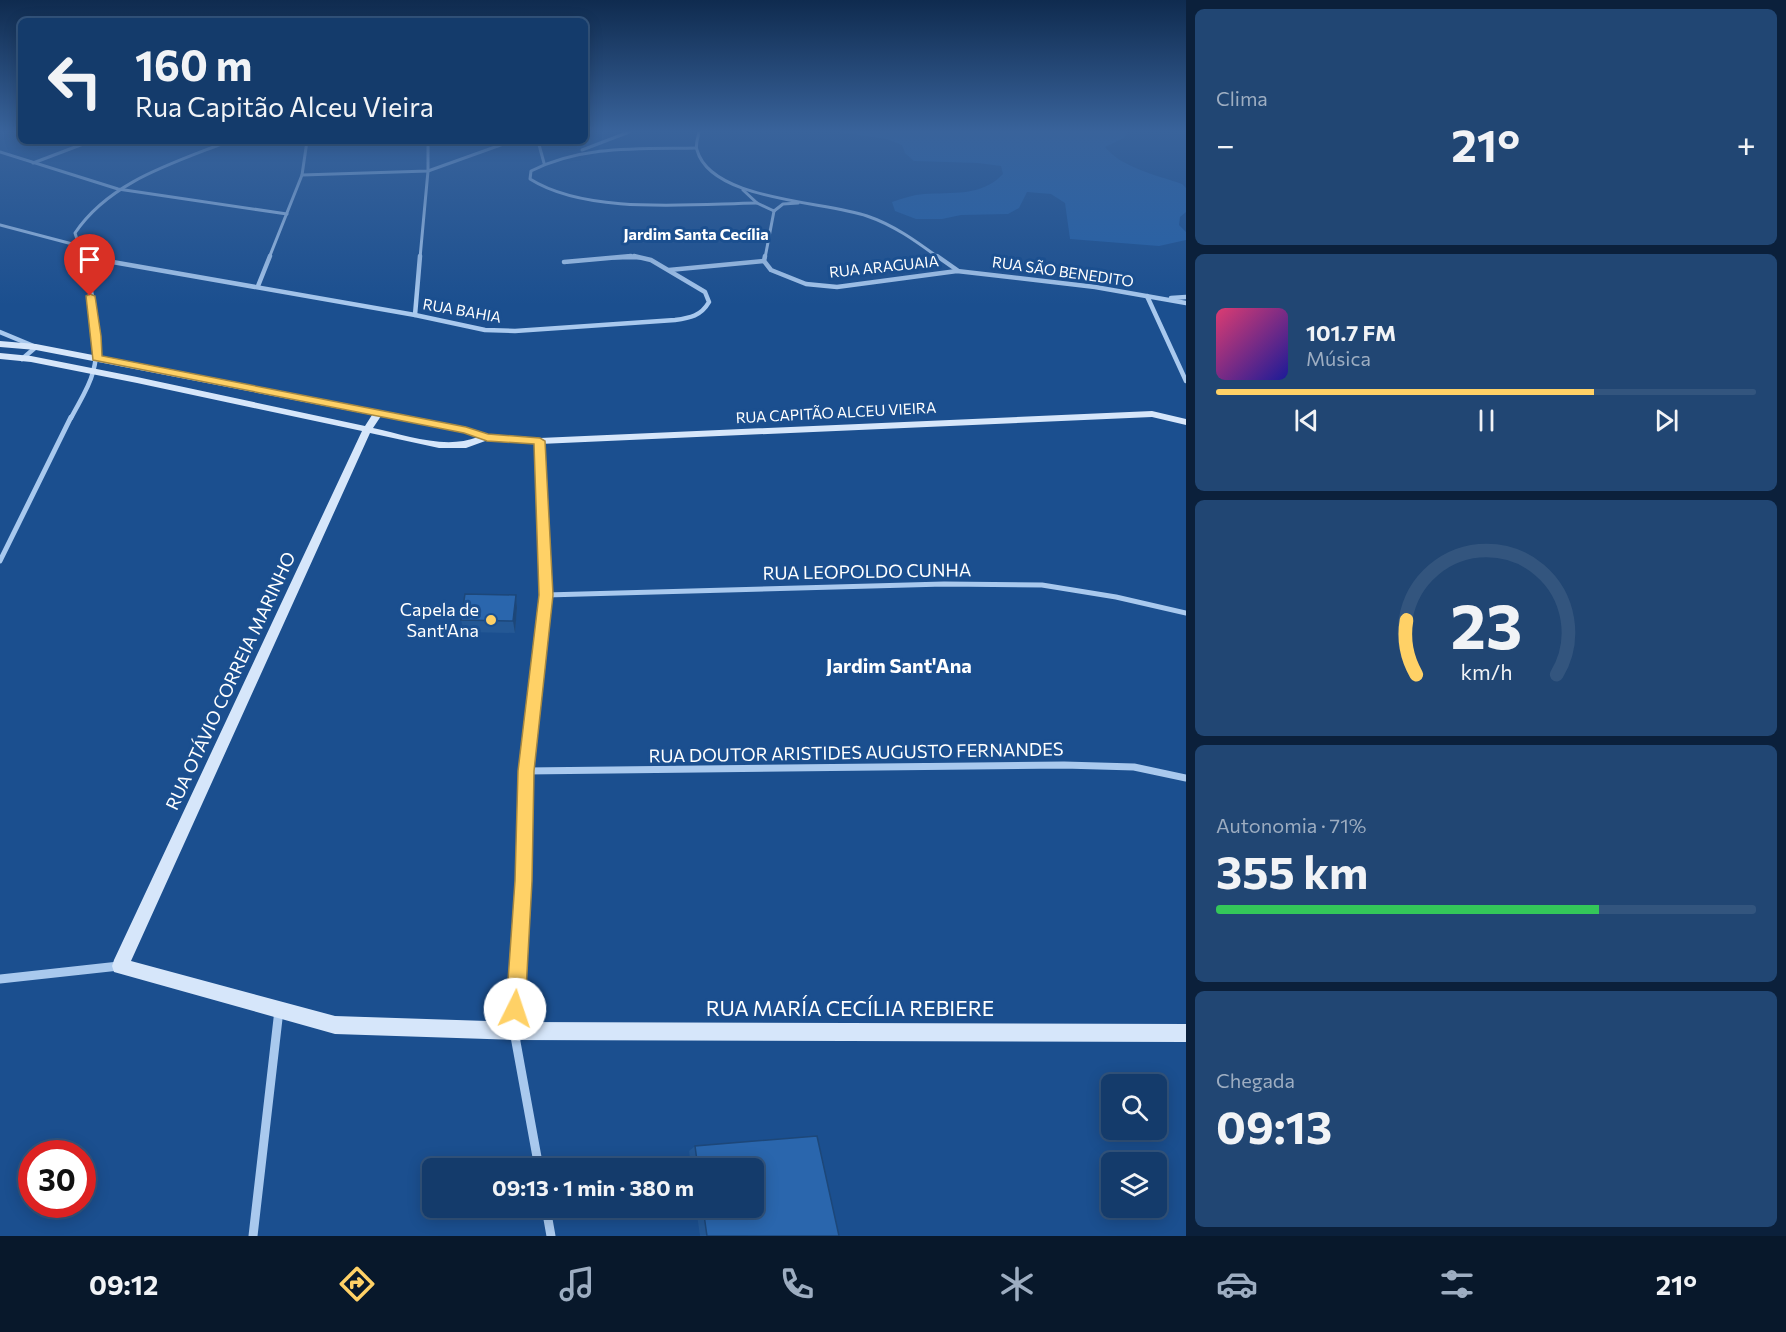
<!DOCTYPE html>
<html lang="pt">
<meta charset="utf-8">
<style>
body{margin:0;font-family:Commissioner,sans-serif;background:#214673;color:#f1f3f6;height:100vh;display:flex;flex-direction:column;font-size:22px;white-space:nowrap}
*{box-sizing:border-box;margin:0}
p{font-size:20px;color:#9dadc1}
.icon{flex:none;width:33px;height:33px;fill:none;stroke:currentColor;stroke-width:2;stroke-linecap:round;stroke-linejoin:round}
.map{position:relative;flex:1;overflow:hidden}
.side{display:flex;flex-direction:column;gap:9px;padding:9px;background:#0b203b;width:600px}
.side>*{flex:none}
.guide{position:absolute;left:18px;top:18px;width:570px;height:126px;border-radius:9px;box-shadow:0 3px 15px #0003,0 0 0 2px #33557e;background:#143b6b;color:#f1f3f6;overflow:hidden}
.controls{position:absolute;left:1101px;top:1074px;display:grid;gap:12px}
.controls a{display:grid;place-items:center;width:66px;height:66px;border-radius:9px;background:#143b6b;box-shadow:0 3px 15px #0003,0 0 0 2px #33557e;font-size:30px}
.speed{position:absolute;left:18px;top:1140px;display:flex;gap:12px;font-size:30px;font-weight:700;text-align:center}
.speed>*{display:grid;place-content:center;width:78px;height:78px;border-radius:50%;background:#143b6b;box-shadow:0 3px 15px #0003,0 0 0 2px #33557e;line-height:1}
.speed .limit{border:9px solid #d22;background:#fff;color:#111}
.pin{position:absolute;display:grid;place-items:center;width:51px;height:51px;color:#fff;margin:-62px -26px;border-radius:50% 50% 50% 0;rotate:-45deg;box-shadow:0 0 6px #0007}
.pin .icon{rotate:45deg}
.me{position:absolute;width:66px;margin:-33px;rotate:4deg;stroke-linejoin:round;filter:drop-shadow(0 0 4px #0008)}
.turn{display:flex;align-items:center;gap:21px;height:126px;padding:0 18px;font-size:27px}
.turn .icon{width:78px;height:78px;stroke-width:2.5}
.turn b{display:block;font-size:42px;line-height:51px}
.big{font-size:45px;font-weight:700;line-height:1.1}
.side .tile{flex:1;display:flex;flex-direction:column;justify-content:center;gap:9px;min-width:0;padding:0 21px;border-radius:9px;background:#214673}
.side .dial{align-items:center;gap:0}
.dial svg{height:156px;overflow:visible;fill:none;stroke:#33557e;stroke-width:7;stroke-linecap:round;text-anchor:middle}
.dial text{fill:#f1f3f6;stroke:none}
.song{display:flex;align-items:center;gap:18px}
.cover{width:72px;height:72px;border-radius:9px;background:linear-gradient(135deg,hsl(340 70% 55%),hsl(240 70% 35%))}
.played{height:6px;border-radius:3px;background:linear-gradient(90deg,#ffd166 70%,#33557e 70%)}
.keys{display:flex;justify-content:space-around;direction:ltr}
.heat{display:flex;justify-content:space-between;align-items:center;font-size:33px;direction:ltr}
.charge{height:9px;border-radius:4px;background:linear-gradient(90deg,#34c759 71%,#33557e 0)}
.trip{position:absolute;left:422px;top:1158px;width:342px;height:60px;border-radius:9px;background:#143b6b;box-shadow:0 3px 15px #0003,0 0 0 2px #33557e;font-weight:700;line-height:60px;text-align:center}
.menu{display:flex;height:96px;justify-content:space-around;align-items:center;background:#08182b;color:#9dadc1}
.menu .icon{width:42px;height:42px}
.menu .selected{color:#ffd166}
.menu b{font-size:27px;color:#f1f3f6}
main{display:flex;flex:1;min-height:0}
.map>svg:first-child{display:block}
.green{fill:#2461a8}
.lines{fill:none;stroke-linecap:round;stroke-linejoin:round}
.street-far4{stroke:#a9c9ee;stroke-width:3}
.street-far3{stroke:#a9c9ee;stroke-width:4.5}
.street-far2{stroke:#a9c9ee;stroke-width:5}
.street-far1{stroke:#a9c9ee;stroke-width:7}
.street{stroke:#a9c9ee;stroke-width:9}
.secondary{fill:#d6e6fa;fill-rule:evenodd}
.wall{fill:#245895}
.shaded-wall{fill:#1d4779}
.building{fill:#2a66ad;stroke:#1d4779;stroke-width:1.5}
.route{fill:#ffd166;stroke:#a68842;stroke-width:1.5}
.poi-dot{fill:#ffd166;stroke:#1b4f8f;stroke-width:2}
.labels{text-anchor:middle;stroke-width:6;stroke-linejoin:round;paint-order:stroke}
.far-street-label{font-size:15px;fill:#fff;stroke:#1b4f8f}
.far-neighbourhood-label{font-size:16px;font-weight:bold;fill:#fff;stroke:#1b4f8f}
.street-label{font-size:18px;fill:#fff;stroke:#1b4f8f}
.poi-label{font-size:18px;fill:#fff;stroke:#1b4f8f;text-anchor:end}
.neighbourhood-label{font-size:20px;font-weight:bold;fill:#fff;stroke:#1b4f8f}
.near-street-label{font-size:21px;fill:#fff;stroke:#1b4f8f}
</style>
<main>
<div class="map">
<svg width="1186" height="1236" viewBox="0 0 1186 1236">
<rect width="100%" height="100%" fill="#1b4f8f"/>
<path class="green" d="M837,132H1128L1124,138L1105,147C1122,168 1157,175 1182,184L1186,188V212L1180,217L1179,225L1186,232V240L1159,246L1070,239L1065,203L1051,194L1027,192L1019,208L1008,214L961,215L942,219H916L895,211L892,202C903,198 913,195 924,194C952,192 981,197 1003,174L1001,166L978,163L914,161L905,153L902,145L887,139Z"/>
<g class="lines">
<g class="street-far4">
<path d="M699,132C698,138 695,145 697,150C711,201 825,201 867,216C894,225 917,242 939,258"/>
<polyline points="538,141 544,163"/>
<path d="M696,148C639,149 583,145 531,171L530,179C587,215 691,204 757,203"/>
<polyline points="582,150 629,132"/>
<polyline points="0,152 118,189 287,214"/>
<polyline points="33,163 91,141"/>
<polyline points="302,175 428,171 512,141"/>
<polyline points="743,190 757,203 774,211"/>
<polyline points="774,211 783,204 798,203"/>
<polyline points="0,225 80,246"/>
<polyline points="84,257 88,258"/>
<path d="M83,258L75,233C110,181 174,163 229,141"/>
<polyline points="269,258 302,175 307,141"/>
<polyline points="420,258 428,171 428,141"/>
<polyline points="614,258 641,258"/>
<polyline points="765,258 774,211"/>
</g>
<g class="street-far3">
<polyline points="765,256 764,261 771,270 806,284 837,287 957,271 1095,287 1186,303"/>
<polyline points="937,256 957,270"/>
<path d="M84,257L415,315L485,330L515,331L675,320C690,318 701,316 709,302L705,292L651,260L634,256"/>
<polyline points="564,262 631,256"/>
<polyline points="669,270 764,261"/>
<polyline points="258,286 270,256"/>
<polyline points="1147,296 1186,381"/>
<polyline points="1171,298 1186,297"/>
<polyline points="415,315 420,256"/>
<polyline points="0,332 36,347 22,359"/>
<path d="M71,418C78,404 89,388 93,372C103,336 92,291 82,256"/>
</g>
<g class="street-far2">
<polyline points="540,441 546,595 543,626"/>
<polyline points="0,561 71,417"/>
<polyline points="546,595 944,584 1042,585 1116,597 1186,613"/>
</g>
<g class="street-far1">
<polyline points="526,771 1064,765 1134,767 1186,778"/>
<polyline points="523,893 526,771 543,624"/>
</g>
<g class="street">
<polyline points="523,891 514,1031 539,1168"/>
<polyline points="0,979 119,966"/>
<polyline points="546,1208 551,1236"/>
<polyline points="253,1236 279,1010"/>
</g>
<path class="secondary" d="M0,341L36,344L466,427L488,434L540,438L1152,411L1186,419V425L1152,417L540,444L488,440L466,448H439L370,433L131,961L335,1016L514,1022L1186,1024V1042L514,1040L335,1034L114,972L112,966L114,960L362,431L137,383L31,362L0,359V353L31,356L137,377L365,426L372,415L36,350L0,347ZM381,416L464,433L478,437C445,450 406,435 373,428Z"/>
</g>
<g class="wall">
<polygon points="516,595 517,608 515,633 464,632 461,620"/>
<polygon points="817,1136 839,1236 700,1236 696,1208 753,1208 753,1168 691,1168 689,1151 695,1146"/>
</g>
<polygon class="shaded-wall" points="516,595 517,608 515,633 513,621"/>
<g class="building">
<polygon points="465,594 516,595 513,621 461,620"/>
<polygon points="817,1136 839,1236 707,1236 703,1208 753,1208 753,1168 698,1168 695,1146"/>
</g>
<linearGradient id="sky" x2="0" y2="1"><stop stop-color="#0f2b4f"/><stop offset="0.43" stop-color="#39639b"/><stop offset="1" stop-color="#39639b" stop-opacity="0"/></linearGradient>
<rect width="1186" height="305" fill="url(#sky)"/>
<polygon class="route" points="90,294 95,296 101,336 102,356 466,427 488,434 540,438 545,441 553,595 534,771 532,881 525,1009 522,1016 515,1019 508,1016 506,1009 515,881 518,771 539,595 534,444 487,441 464,433 93,360 86,296"/>
<circle class="poi-dot" cx="491" cy="620" r="6"/>
<g class="labels">
<g class="far-street-label">
<text transform="translate(884 267) rotate(-6)" y="5">RUA ARAGUAIA</text>
<text transform="translate(1063 272) rotate(8)" y="5">RUA SÃO BENEDITO</text>
<text transform="translate(462 311) rotate(10)" y="5">RUA BAHIA</text>
<text transform="translate(836 413) rotate(-3)" y="5">RUA CAPITÃO ALCEU VIEIRA</text>
</g>
<g class="far-neighbourhood-label">
<text x="696" y="240">Jardim Santa Cecília</text>
</g>
<g class="street-label">
<text transform="translate(867 572) rotate(-1)" y="6">RUA LEOPOLDO CUNHA</text>
<text transform="translate(231 681) rotate(-65)" y="6">RUA OTÁVIO CORREIA MARINHO</text>
<text transform="translate(856 753) rotate(-1)" y="6">RUA DOUTOR ARISTIDES AUGUSTO FERNANDES</text>
</g>
<g class="poi-label">
<text x="479" y="616">Capela de<tspan x="479" dy="21">Sant'Ana</tspan></text>
</g>
<g class="neighbourhood-label">
<text x="899" y="673">Jardim Sant'Ana</text>
</g>
<g class="near-street-label">
<text x="850" y="1016">RUA MARÍA CECÍLIA REBIERE</text>
</g>
</g>
</svg>
<div class="controls">
<a><svg class="icon" aria-label="search" viewBox="0 0 24 24"><circle cx="10" cy="10" r="6"/><path d="M15 15l6 6"/></svg></a>
<a><svg class="icon" aria-label="layers" viewBox="0 0 24 24"><path d="M12 4l9 5-9 5-9-5zM3 14l9 5 9-5"/></svg></a>
</div>
<div class="speed"><div class="limit">30</div></div>
<div class="pin" style="left:90px;top:296px;background:#d93025"><svg class="icon" aria-label="arrive" viewBox="0 0 24 24"><path d="M6 21V4h12l-3 4 3 4H6"/></svg></div>
<svg class="me" style="left:515px;top:1009px" viewBox="-20 -20 40 40"><circle r="19" fill="#fff"/><path d="M0-13L10 11 0 6-10 11z" fill="#ffd166"/></svg>
<div class="trip">09:13 · 1 min · 380 m</div>
<div class="guide">
<div class="turn"><svg class="icon" aria-label="left" viewBox="0 0 24 24"><path d="M17 20v-9H6M10 6l-5 5 5 5"/></svg><div><b>160 m</b>Rua Capitão Alceu Vieira</div></div>
</div>
</div>
<section class="side">
<div class="tile"><p>Clima</p>
<div class="heat"><a>−</a><b class="big">21°</b><a>+</a></div>
</div>
<div class="tile">
<div class="song"><i class="cover"></i><div><b>101.7 FM</b><p>Música</p></div></div>
<div class="played"></div>
<div class="keys"><svg class="icon" aria-label="previous" viewBox="0 0 24 24"><path d="M18 5L8 12l10 7zM5 5v14"/></svg><svg class="icon" aria-label="pause" viewBox="0 0 24 24"><path d="M8 5v14M16 5v14"/></svg><svg class="icon" aria-label="next" viewBox="0 0 24 24"><path d="M6 5l10 7-10 7zM19 5v14"/></svg></div>
</div>
<div class="tile dial"><svg viewBox="0 0 100 80">
<path d="M14 69A42 42 0 1 1 86 69"/>
<path d="M14 69A42 42 0 0 1 9 41" stroke="#ffd166"/>
<text x="50" y="56" font-size="32" font-weight="700">23</text>
<text x="50" y="72" font-size="11">km/h</text>
</svg></div>
<div class="tile"><p>Autonomia · 71%</p><b class="big">355 km</b><div class="charge"></div></div>
<div class="tile"><p>Chegada</p><b class="big">09:13</b></div>
</section>
</main>
<nav class="menu">
<b>09:12</b>
<svg class="icon selected" aria-label="directions" viewBox="0 0 24 24"><path d="M12 3l9 9-9 9-9-9zM9 14v-3h6M13 9l2 2-2 2"/></svg>
<svg class="icon" aria-label="music" viewBox="0 0 24 24"><path d="M9 18V5l10-2v13"/><circle cx="6" cy="18" r="3"/><circle cx="16" cy="16" r="3"/></svg>
<svg class="icon" aria-label="phone" viewBox="0 0 24 24"><path d="M5 4h4l2 5-3 2q2 4 5 5l2-3 5 2v4C11 20 4 13 5 4z"/></svg>
<svg class="icon" aria-label="climate" viewBox="0 0 24 24"><path d="M12 3v18M4 7l16 10M4 17L20 7"/></svg>
<svg class="icon" aria-label="car" viewBox="0 0 24 24"><path d="M5 17H2v-5l4-1 3-4h7l3 4 3 1v5h-3M9 17h6M6 11h13"/><circle cx="7" cy="17" r="2"/><circle cx="17" cy="17" r="2"/></svg>
<svg class="icon" aria-label="filters" viewBox="0 0 24 24"><path d="M4 7h16M4 17h16"/><circle cx="9" cy="7" r="2"/><circle cx="15" cy="17" r="2"/></svg>
<b>21°</b>
</nav>
